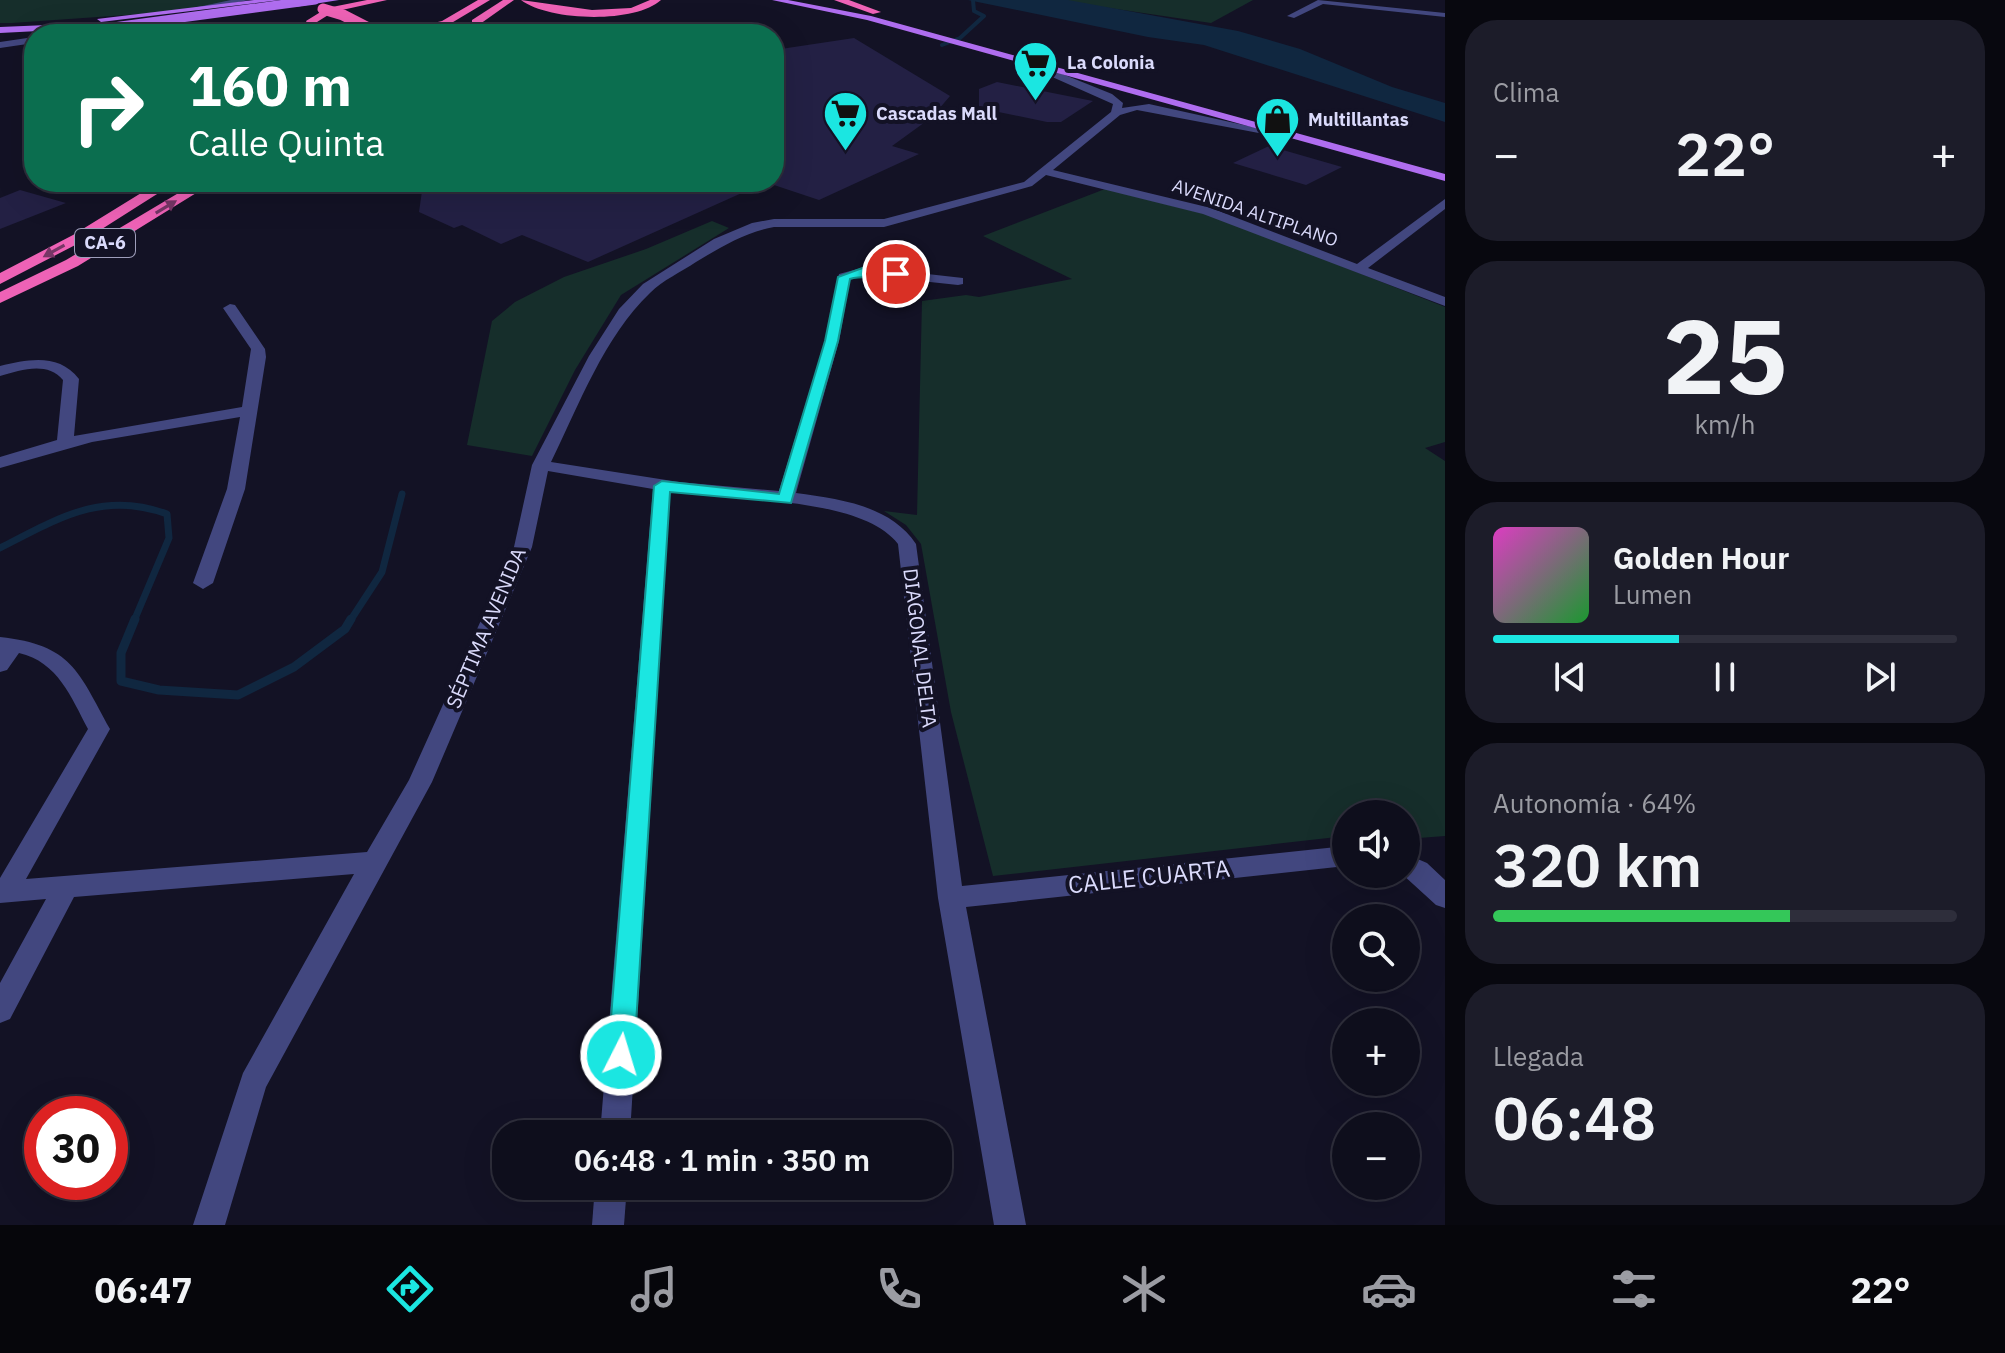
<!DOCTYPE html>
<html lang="es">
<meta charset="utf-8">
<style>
body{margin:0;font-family:"IBM Plex Sans",sans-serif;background:#1c1c29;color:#f1f3f6;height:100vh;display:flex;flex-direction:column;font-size:30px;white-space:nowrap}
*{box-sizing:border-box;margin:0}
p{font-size:26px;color:#9b9ca3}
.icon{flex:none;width:44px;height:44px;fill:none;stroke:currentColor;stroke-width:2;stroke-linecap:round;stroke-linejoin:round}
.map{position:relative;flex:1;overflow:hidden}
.panel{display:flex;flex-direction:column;gap:20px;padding:20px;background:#08080f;width:560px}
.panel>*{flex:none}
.banner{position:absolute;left:24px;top:24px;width:760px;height:168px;border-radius:32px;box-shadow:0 8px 32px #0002,0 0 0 2px #2e2e3b;background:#0b6e4f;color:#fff;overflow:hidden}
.buttons{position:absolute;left:1332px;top:800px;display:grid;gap:16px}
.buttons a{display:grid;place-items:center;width:88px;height:88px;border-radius:50%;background:#0e0e1c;box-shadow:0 8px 32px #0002,0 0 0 2px #2e2e3b;font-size:40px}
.speed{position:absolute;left:24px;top:1096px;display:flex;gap:16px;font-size:40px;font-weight:700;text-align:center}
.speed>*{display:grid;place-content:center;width:104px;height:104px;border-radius:50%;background:#0e0e1c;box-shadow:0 8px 32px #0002,0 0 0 2px #2e2e3b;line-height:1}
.speed .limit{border:12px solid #d22;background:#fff;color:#111}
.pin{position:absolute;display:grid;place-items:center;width:68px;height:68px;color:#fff;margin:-34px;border:4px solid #fff;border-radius:50%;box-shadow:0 2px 8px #0007}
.me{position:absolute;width:88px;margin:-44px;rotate:5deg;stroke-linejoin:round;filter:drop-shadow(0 0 6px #0008)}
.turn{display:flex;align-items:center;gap:28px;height:168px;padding:0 32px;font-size:36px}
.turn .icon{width:104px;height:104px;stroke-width:2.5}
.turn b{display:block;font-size:56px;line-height:68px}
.big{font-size:60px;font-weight:600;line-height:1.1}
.panel .widget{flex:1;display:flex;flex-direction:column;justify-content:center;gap:12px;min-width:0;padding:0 28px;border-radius:32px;background:#1c1c29}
.panel .dial{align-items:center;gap:0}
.dial b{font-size:104px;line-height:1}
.song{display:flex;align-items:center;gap:24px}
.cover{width:96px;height:96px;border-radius:12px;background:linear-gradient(135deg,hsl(310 70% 55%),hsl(130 70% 35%))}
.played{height:8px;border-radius:4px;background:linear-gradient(90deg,#1be6e1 40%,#2e2e3b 40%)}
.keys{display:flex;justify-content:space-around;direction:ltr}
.heat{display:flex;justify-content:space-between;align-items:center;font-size:44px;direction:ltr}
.charge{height:12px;border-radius:6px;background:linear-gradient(90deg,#34c759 64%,#2e2e3b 0)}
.trip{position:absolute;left:492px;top:1120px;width:460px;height:80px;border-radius:32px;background:#0e0e1c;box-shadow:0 8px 32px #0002,0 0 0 2px #2e2e3b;font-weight:600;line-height:80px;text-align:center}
.tabs{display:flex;height:128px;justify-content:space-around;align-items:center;background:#06060b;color:#9b9ca3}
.tabs .icon{width:56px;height:56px}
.tabs .on{color:#1be6e1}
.tabs b{font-size:36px;color:#f1f3f6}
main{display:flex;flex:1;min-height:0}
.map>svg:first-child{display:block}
.green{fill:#162e2b}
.water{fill:#102740}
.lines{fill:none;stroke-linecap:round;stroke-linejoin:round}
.stream-far2{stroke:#102740;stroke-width:4}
.stream-far1{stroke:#102740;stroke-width:7}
.stream{stroke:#102740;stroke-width:9}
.building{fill:#232044}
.minor{fill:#42477f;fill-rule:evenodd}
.major{fill:#af6def;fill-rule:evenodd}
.highway{fill:#ee62b6;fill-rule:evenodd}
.major-bridge{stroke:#af6def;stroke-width:9}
.highway-bridge{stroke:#ee62b6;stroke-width:11}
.oneway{fill:#763666}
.route{fill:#1be6e1;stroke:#129692;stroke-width:2}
.labels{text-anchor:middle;stroke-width:8;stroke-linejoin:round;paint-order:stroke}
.far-poi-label{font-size:18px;font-weight:bold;fill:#dadafb;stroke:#131225;text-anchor:start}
.far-street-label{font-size:18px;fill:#dadafb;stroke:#131225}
.shield{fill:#131225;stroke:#9e9ebb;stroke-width:2}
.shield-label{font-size:18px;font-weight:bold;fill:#dadafb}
.street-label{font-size:20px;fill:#dadafb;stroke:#131225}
.near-street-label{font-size:24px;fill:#dadafb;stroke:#131225}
</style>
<main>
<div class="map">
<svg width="1445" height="1225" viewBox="0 0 1445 1225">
<rect width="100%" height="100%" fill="#131225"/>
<g class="green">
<polygon points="0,0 239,0 169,12 12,23 0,23"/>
<polygon points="1055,0 1253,0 1211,23"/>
<polygon points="1105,189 1217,217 1445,307 1445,442 1425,448 1445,461 1445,836 1406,839 1406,814 1346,814 1346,836 993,876 951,712 921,544 906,525 884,511 917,515 922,301 966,295 979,297 1072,279 983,236"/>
<polygon points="712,221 729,228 621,295 575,370 532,456 467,445 492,321 515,302 564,277 646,249"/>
</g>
<polygon class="water" points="968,0 1068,0 1238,31 1300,49 1392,87 1445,103 1445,122 1204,45 1148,37"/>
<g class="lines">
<polyline class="stream-far2" points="942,45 960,38 984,16 974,11 973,0"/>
<g class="stream-far1">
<path d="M0,548C57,519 102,490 167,514L169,538L134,621"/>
<polyline points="350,621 382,572 402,494"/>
</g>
<polyline class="stream" points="135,619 121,653 121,681 159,690 238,695 294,667 345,629 351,619"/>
</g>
<g class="building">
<polygon points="854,38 950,96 932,117 892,146 919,154 819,200 774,185 774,50"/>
<polygon points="997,82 1093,101 1061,122 1047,122 979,108 979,89"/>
<polygon points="1269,146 1342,167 1306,185 1233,163"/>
<polygon points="448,182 766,182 588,262 522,235 501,244 462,225 454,228 419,212 422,191"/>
<polygon points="20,190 66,203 0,229 0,198"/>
</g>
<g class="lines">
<g class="minor">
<polygon points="231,0 249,0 197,10 193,8"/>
<polygon points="1318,0 1445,13 1445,17 1323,4 1294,18 1287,16"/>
<polygon points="34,37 34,43 0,48 0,42"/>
<path d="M1035,63L1112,94L1123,103L1122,108L1149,104L1280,133L1275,136L1137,110L1120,115L1053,170L1211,208L1357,264L1445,199V209L1368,268L1445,297V306L1203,214L1046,175L1032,186L884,227H774C745,232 721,247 696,262C681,272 663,280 650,293C604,337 579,405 551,462L679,482L779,491L825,341L839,274L865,267L963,278V284L958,285L865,275L850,279L839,341L796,493C839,499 890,505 916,544L962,886L1346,846V866L966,907L1026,1225H994L938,898L898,544C862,496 728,500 670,492L630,1134H600L653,489L548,471L532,547L432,782L266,1087L225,1225H193L243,1073L354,874L74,897L10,1019L0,1023V983L46,899L0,903V878L88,729C71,697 58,662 19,653L7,670L0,672V637C72,645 78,671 110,729L26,879L367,852L409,780L514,547L532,465L589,356L619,309L643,284L714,239L752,223L774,219H884L1024,182L1111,112L1113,104L1032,68Z"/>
<path d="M230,304L235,305L265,349L266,357L245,489L213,583L203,589L193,583L227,489L240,417L92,442L0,468V457L57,440L63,380C47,361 21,370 0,376V366C29,359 59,353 79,379L74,436L242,407L251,349L223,308Z"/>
<polygon points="1406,854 1427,863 1445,880 1445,908 1436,905 1402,874 1406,874"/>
<polygon points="595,1186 627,1186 624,1225 592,1225"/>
</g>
<g class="major">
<polygon points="254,0 280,0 101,22 97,19"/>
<polygon points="316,0 339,0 295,7 291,5"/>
<polygon points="772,0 788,0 871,16 1445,174 1445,181 867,20"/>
<polygon points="119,22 116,27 0,33 0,27"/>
</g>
<g class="highway">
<polygon points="367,0 387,0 333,12 317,22 319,27 337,34 311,31 306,21 327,8"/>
<polygon points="478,0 490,0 433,34 421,34 428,29 388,34 442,21"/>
<polygon points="503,0 514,0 480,24 472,24 472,20"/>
<path d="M521,0L592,10L631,8L650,0H661C635,24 548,21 521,0Z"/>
<polygon points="834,0 849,0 881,12 873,14"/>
<polygon points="159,182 176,182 83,241 0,284 0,273 73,235"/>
<polygon points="197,182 214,182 78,266 0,303 0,292 66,260"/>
</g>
<polyline class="major-bridge" points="61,34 315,0"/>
<polyline class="highway-bridge" points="323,9 343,15 380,34"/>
</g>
<defs><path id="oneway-solid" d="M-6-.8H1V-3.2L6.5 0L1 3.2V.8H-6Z" transform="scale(2)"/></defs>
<g class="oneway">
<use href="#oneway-solid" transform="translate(166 207) rotate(-31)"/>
<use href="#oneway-solid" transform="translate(54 251) rotate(151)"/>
</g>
<path class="route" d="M865,267L896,271L902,274C891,281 866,274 850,279L838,341L791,503L670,492L634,1055L631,1064L621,1067L612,1064L608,1055L654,486L662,481L779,494L825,341L838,277Z"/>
<defs>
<symbol id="supermarket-pin" viewBox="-11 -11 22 30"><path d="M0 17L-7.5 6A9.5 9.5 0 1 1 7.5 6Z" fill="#1be6e1" stroke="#131225"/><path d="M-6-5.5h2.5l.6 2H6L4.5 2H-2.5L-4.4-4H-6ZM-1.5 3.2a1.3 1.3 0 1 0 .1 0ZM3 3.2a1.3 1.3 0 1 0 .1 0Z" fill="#111"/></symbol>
<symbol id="shop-pin" viewBox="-11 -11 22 30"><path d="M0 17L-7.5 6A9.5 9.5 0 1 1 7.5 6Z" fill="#1be6e1" stroke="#131225"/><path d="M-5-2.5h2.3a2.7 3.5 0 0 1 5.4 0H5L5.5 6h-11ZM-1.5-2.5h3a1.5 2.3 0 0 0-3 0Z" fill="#111"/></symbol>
</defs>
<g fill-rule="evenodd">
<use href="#supermarket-pin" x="1010" y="38" width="51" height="69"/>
<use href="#supermarket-pin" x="820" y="88" width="51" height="69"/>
<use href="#shop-pin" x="1252" y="94" width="51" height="69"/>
</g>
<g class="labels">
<g class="far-poi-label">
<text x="1067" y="69">La Colonia</text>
<text x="876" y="120">Cascadas Mall</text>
<text x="1308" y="126">Multillantas</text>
</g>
<g class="far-street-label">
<text transform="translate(1255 213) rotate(19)" y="6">AVENIDA ALTIPLANO</text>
</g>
<rect class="shield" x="75" y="229" width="60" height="28" rx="6"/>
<g class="shield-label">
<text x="105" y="249">CA-6</text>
</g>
<g class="street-label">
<text transform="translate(486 628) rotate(-67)" y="7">SÉPTIMA AVENIDA</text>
<text transform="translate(920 648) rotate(83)" y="7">DIAGONAL DELTA</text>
</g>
<g class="near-street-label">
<text transform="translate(1149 877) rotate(-6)" y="8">CALLE CUARTA</text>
</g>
</g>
</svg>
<div class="buttons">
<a><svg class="icon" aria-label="sound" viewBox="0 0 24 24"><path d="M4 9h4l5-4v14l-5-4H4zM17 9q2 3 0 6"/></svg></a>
<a><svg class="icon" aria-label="search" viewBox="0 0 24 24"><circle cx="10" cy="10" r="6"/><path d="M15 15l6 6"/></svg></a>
<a>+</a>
<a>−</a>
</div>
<div class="speed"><div class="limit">30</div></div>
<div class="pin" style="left:896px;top:274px;background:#d93025"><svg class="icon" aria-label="arrive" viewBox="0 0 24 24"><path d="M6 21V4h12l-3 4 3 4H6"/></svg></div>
<svg class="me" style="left:621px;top:1055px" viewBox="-20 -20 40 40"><circle r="17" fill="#1be6e1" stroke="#fff" stroke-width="3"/><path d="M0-11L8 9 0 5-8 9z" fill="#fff"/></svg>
<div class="trip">06:48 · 1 min · 350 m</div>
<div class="banner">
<div class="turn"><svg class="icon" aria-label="right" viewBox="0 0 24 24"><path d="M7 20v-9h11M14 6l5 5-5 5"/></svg><div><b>160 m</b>Calle Quinta</div></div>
</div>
</div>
<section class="panel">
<div class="widget"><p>Clima</p>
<div class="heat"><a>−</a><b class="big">22°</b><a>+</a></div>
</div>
<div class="widget dial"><b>25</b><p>km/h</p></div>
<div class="widget">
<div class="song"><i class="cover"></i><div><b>Golden Hour</b><p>Lumen</p></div></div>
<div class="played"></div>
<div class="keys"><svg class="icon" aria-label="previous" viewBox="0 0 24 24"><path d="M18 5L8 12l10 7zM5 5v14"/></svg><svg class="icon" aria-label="pause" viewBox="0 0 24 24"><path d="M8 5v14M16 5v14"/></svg><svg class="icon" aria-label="next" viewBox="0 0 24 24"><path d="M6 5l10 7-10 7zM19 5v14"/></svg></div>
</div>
<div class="widget"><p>Autonomía · 64%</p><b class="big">320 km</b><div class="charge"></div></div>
<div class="widget"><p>Llegada</p><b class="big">06:48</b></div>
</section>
</main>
<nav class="tabs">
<b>06:47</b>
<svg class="icon on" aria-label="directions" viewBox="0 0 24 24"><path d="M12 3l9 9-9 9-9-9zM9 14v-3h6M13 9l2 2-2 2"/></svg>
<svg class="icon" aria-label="music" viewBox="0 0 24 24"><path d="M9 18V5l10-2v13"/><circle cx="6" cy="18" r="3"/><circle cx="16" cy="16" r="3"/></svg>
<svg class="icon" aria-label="phone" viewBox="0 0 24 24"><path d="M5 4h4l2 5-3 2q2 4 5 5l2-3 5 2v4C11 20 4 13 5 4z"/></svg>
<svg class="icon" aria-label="climate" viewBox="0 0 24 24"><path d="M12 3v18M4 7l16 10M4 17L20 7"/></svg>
<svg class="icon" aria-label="car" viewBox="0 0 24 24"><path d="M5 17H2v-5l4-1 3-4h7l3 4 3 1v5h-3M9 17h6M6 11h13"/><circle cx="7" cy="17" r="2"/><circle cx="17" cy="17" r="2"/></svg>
<svg class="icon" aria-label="filters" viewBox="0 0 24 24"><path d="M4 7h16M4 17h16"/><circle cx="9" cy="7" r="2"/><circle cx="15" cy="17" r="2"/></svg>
<b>22°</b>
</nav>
